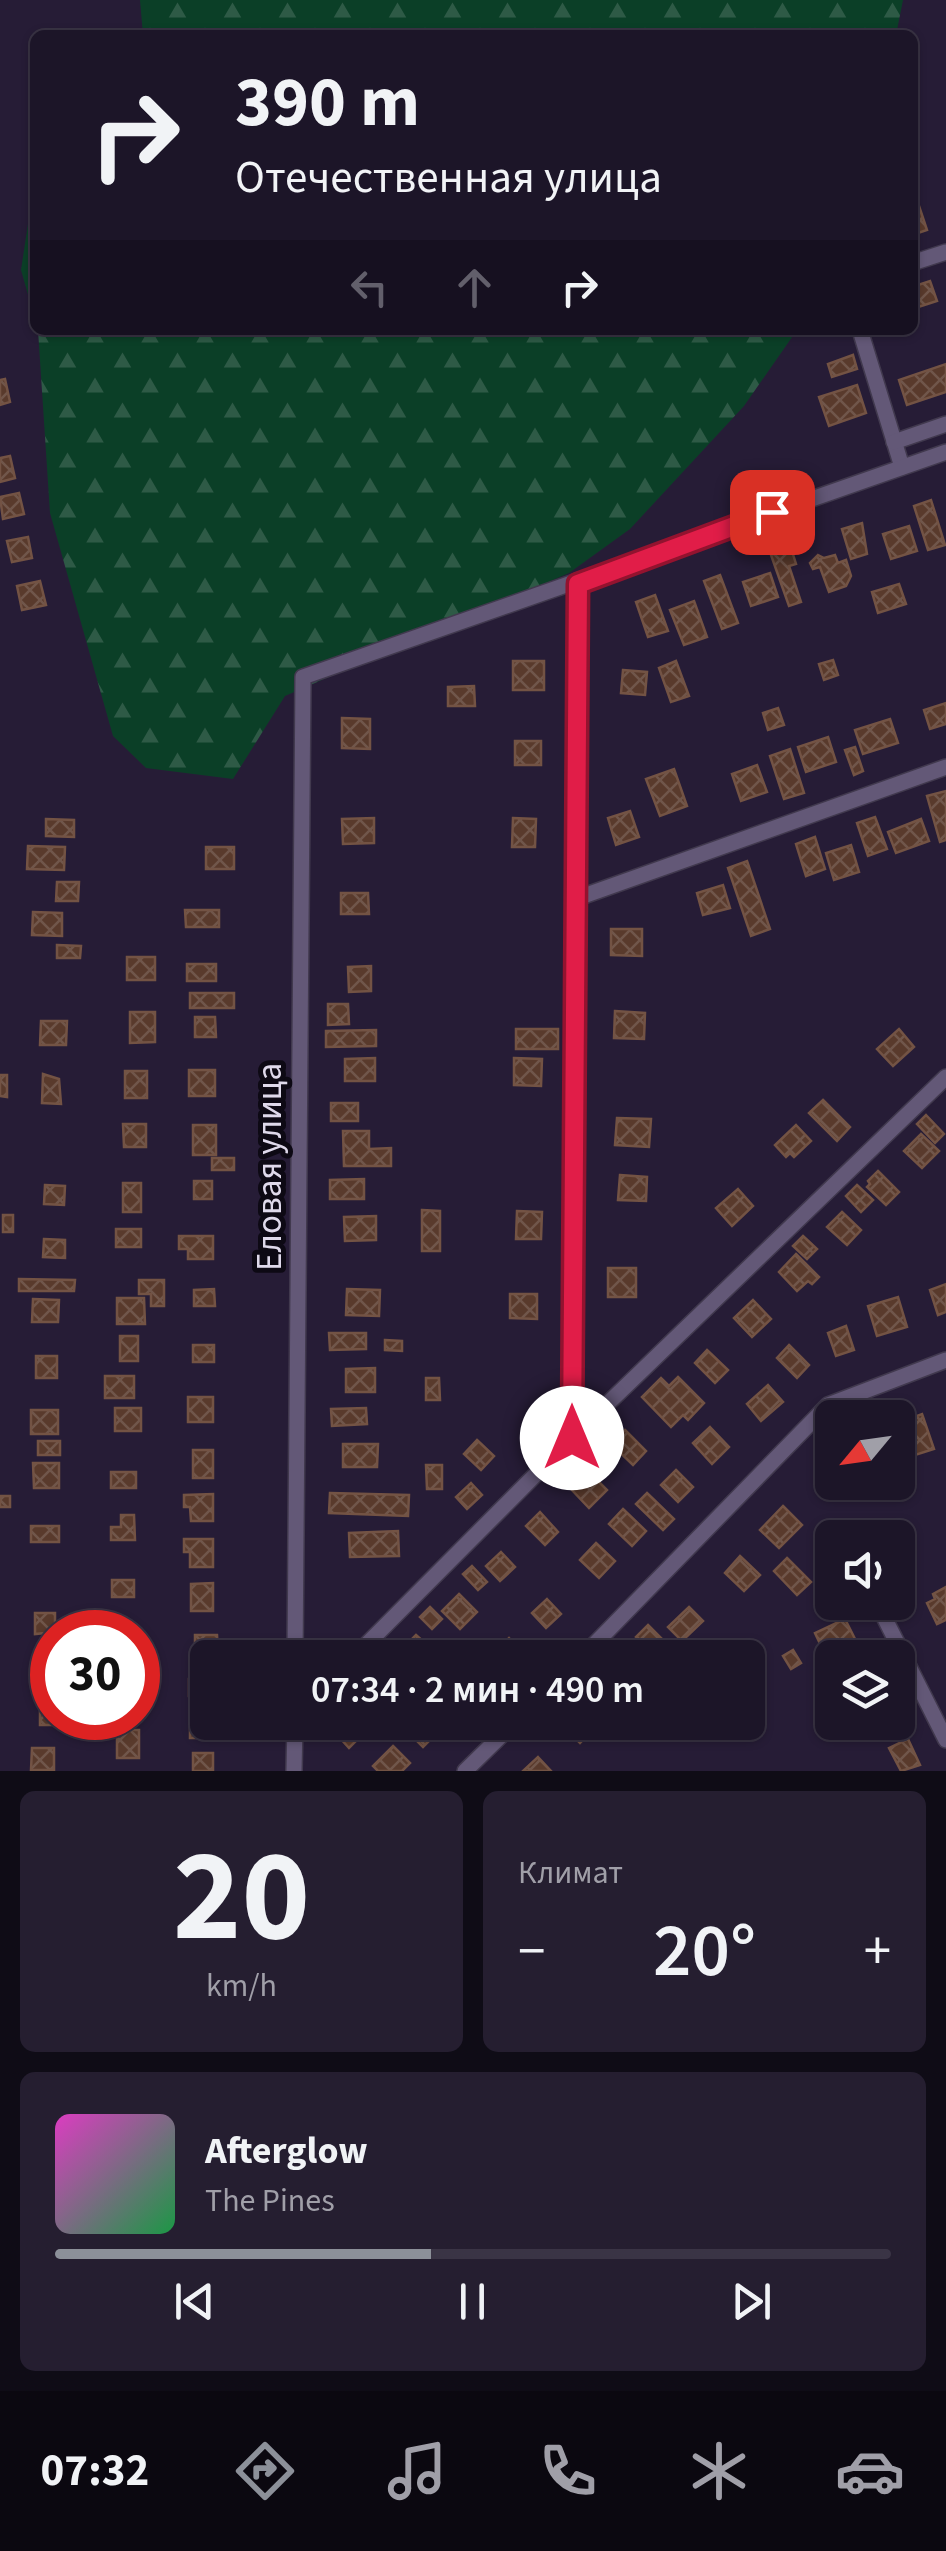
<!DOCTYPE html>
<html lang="ru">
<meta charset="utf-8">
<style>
body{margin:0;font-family:"Source Sans 3",sans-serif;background:#251e30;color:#f1f3f6;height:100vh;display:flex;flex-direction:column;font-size:38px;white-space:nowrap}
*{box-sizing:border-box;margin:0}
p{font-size:32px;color:#a09fa8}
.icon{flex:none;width:55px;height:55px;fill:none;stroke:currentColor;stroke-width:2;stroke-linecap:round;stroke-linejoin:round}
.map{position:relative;height:1771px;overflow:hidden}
.panel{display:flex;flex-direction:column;gap:20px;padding:20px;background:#0f0c16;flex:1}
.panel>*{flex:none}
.banner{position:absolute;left:30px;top:30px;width:888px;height:305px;border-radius:15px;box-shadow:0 2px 8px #0004,0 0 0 2px #3a3445;background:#1c1528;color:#f1f3f6;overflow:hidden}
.needle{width:65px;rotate:241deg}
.tools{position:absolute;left:815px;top:1400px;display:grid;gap:20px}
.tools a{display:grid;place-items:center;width:100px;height:100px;border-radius:15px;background:#1c1528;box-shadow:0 2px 8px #0004,0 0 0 2px #3a3445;font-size:50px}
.speed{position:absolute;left:30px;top:1610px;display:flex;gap:20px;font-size:50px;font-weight:700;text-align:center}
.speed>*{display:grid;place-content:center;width:130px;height:130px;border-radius:50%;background:#1c1528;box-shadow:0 2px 8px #0004,0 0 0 2px #3a3445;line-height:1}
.speed .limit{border:15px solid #d22;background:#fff;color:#111}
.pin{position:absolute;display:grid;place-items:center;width:85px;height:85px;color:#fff;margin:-42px;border-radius:20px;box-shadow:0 5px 15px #0006}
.me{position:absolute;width:110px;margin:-55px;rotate:0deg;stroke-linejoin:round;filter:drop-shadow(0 0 8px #0008)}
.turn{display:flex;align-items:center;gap:35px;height:210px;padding:0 40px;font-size:45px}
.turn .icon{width:130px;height:130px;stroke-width:2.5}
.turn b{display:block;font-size:70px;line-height:85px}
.lanes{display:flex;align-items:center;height:95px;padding:0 40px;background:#0003;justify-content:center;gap:50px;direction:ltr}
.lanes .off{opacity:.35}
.big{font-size:75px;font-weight:600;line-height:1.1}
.panel .tile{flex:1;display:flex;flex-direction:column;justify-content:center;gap:15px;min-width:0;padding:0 35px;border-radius:15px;background:#251e30}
.panel .dial{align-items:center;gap:0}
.dial b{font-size:130px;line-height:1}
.song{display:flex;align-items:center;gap:30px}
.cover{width:120px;height:120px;border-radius:15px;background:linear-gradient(135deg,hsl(310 70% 55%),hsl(140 70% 35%))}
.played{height:10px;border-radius:5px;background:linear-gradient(90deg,#8c9099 45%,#3a3445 45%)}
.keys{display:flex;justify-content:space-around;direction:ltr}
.heat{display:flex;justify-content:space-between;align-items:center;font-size:55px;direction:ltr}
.panel .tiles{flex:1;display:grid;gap:20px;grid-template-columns:1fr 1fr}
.tile:last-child{grid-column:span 2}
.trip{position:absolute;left:190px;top:1640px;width:575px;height:100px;border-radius:15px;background:#1c1528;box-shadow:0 2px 8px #0004,0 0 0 2px #3a3445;font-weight:600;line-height:100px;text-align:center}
.tab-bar{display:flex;height:160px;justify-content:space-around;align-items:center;background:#0b0810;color:#a09fa8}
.tab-bar .icon{width:70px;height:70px}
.tab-bar .selected{color:#8c9099}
.tab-bar b{font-size:45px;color:#f1f3f6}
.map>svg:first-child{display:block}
.forest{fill:url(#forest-firs)}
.building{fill:url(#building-cross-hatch);stroke:#735344;stroke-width:2.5}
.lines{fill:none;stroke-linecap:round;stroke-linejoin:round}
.minor-casing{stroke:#41394e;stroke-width:18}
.minor{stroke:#635877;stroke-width:15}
.route-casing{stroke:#92132f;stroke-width:25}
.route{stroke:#e11d48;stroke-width:18}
.labels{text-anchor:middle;stroke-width:10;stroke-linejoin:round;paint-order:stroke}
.street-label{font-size:35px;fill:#dfd9eb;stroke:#0d0914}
</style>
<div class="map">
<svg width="946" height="1771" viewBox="0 0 946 1771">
<defs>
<pattern id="forest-firs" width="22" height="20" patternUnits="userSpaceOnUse" patternTransform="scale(2.5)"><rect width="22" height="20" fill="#0b3f27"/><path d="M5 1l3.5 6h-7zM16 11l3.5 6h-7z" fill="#2e5a46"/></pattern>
<pattern id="building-cross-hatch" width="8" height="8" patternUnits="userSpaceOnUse" patternTransform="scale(2.5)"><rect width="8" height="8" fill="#593a2c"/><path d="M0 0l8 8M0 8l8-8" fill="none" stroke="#70564b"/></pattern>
</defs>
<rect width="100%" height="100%" fill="#261c36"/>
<g class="forest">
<polygon points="140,0 903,0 896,35 143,35"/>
<polygon points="35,221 35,319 21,270 28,224"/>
<polygon points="38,330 797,330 744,406 630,529 569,573 285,696 233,779 146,768 113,736 50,513"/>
</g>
<g class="building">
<polygon points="919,206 927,230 912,235 912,208"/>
<polygon points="930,281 937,301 912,309 912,287"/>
<polygon points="853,355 857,369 832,377 828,364"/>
<polygon points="946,364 946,392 907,405 899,380"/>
<polygon points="5,379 10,402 0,405 0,380"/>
<polygon points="857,385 866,413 829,426 819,397"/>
<polygon points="10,456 15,478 0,482 0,458"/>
<polygon points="19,493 24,514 3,519 0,497"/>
<polygon points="931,500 945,545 928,550 914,506"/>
<polygon points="862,523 867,554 851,559 842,529"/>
<polygon points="909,526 917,551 891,559 883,534"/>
<polygon points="28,537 32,558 12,562 7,541"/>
<polygon points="791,548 796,564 789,566 801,602 789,606 771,555"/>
<polygon points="818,555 824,558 835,555 838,563 846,560 851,576 846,586 829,592 820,567 813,569 810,563"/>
<polygon points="770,573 778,597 751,606 743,582"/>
<polygon points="720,575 738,623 722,629 704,581"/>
<polygon points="40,581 46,605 22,610 17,586"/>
<polygon points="899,584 906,604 878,613 872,592"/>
<polygon points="655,595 668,631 648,637 636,602"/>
<polygon points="694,601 707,637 684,645 670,610"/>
<polygon points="833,660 838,675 824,680 819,664"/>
<rect x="513" y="661" width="31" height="29"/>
<polygon points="676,661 689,696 671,702 659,668"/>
<polygon points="623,670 647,672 645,695 621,693"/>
<polygon points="474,686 475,706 448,706 448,687"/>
<polygon points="946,703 946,724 930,729 924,710"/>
<polygon points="778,708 784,725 768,730 763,713"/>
<polygon points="342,718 370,719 370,749 342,748"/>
<polygon points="890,719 898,743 863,754 855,730"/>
<polygon points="828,737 836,762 806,772 798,747"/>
<rect x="515" y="741" width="26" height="24"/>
<polygon points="855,747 863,771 854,775 845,750"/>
<polygon points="790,749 804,793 784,799 770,756"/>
<polygon points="757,765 767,792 741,801 732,774"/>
<polygon points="674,769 687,806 660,816 646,779"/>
<polygon points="946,791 946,840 940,842 927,796"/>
<polygon points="630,811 639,837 616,845 608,818"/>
<polygon points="875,817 887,849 868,856 857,823"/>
<polygon points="374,818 374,843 343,844 342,819"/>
<polygon points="513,818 536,819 535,847 512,847"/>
<polygon points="46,819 74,820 74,837 46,836"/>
<polygon points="921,819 929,841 896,853 888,832"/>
<polygon points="815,837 825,869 806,876 796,844"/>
<polygon points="851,845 859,872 834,880 826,853"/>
<polygon points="28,846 65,847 64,870 27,869"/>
<rect x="206" y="847" width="28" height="22"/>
<polygon points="747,861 770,929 751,936 728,868"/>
<polygon points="57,882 79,882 78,901 56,901"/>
<polygon points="723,885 730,908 703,915 697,893"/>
<polygon points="341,893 368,893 369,914 341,914"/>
<polygon points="185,910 219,910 219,927 186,927"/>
<polygon points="33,912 62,913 62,936 32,935"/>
<polygon points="611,929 642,929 642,956 611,955"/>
<polygon points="57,945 81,946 80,958 57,958"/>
<rect x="127" y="957" width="28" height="23"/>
<rect x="187" y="964" width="29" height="17"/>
<polygon points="371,966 371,991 349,992 348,967"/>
<rect x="190" y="993" width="44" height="15"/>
<polygon points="328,1004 348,1004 349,1024 328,1025"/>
<polygon points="615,1011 645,1013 644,1039 614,1038"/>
<polygon points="130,1012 155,1012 155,1042 130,1043"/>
<polygon points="195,1017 215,1017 216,1037 195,1037"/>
<polygon points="41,1021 67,1021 66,1045 40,1045"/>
<rect x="516" y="1029" width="42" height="20"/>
<polygon points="899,1029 914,1047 893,1066 877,1049"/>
<polygon points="376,1030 376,1046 326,1047 326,1031"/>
<polygon points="375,1058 375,1081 345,1081 345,1059"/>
<polygon points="514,1058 542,1059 541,1086 514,1085"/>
<rect x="189" y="1070" width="26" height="26"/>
<rect x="125" y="1071" width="22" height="27"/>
<polygon points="43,1074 59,1079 61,1104 42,1103"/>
<polygon points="0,1075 7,1075 7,1097 0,1096"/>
<polygon points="823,1100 850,1127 837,1141 809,1113"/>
<rect x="331" y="1103" width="27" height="18"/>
<polygon points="926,1115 944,1134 935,1143 917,1124"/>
<polygon points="617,1118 651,1119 649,1147 615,1145"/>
<polygon points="123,1124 146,1124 146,1147 124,1147"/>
<rect x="193" y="1125" width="23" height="30"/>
<polygon points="796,1125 811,1141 794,1157 790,1153 786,1157 775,1145"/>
<polygon points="343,1131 369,1131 369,1149 391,1148 391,1166 344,1166"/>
<polygon points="921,1134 939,1151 922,1168 904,1151"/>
<rect x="212" y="1158" width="22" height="12"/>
<polygon points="878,1171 899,1192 886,1205 867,1187 870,1184 868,1181"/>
<polygon points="620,1175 647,1177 646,1201 618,1200"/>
<polygon points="364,1179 364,1199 330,1199 330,1180"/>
<rect x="194" y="1181" width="18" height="18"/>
<rect x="123" y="1183" width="18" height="29"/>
<polygon points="45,1185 65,1186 64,1205 44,1204"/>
<polygon points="857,1185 873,1200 861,1212 846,1196"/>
<polygon points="738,1189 753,1206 732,1226 716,1208"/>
<polygon points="422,1210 440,1211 440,1251 422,1251"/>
<polygon points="517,1211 542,1212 541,1239 516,1239"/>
<polygon points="842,1212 861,1230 847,1245 827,1227"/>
<rect x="3" y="1215" width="10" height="17"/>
<polygon points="376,1216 376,1240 345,1241 344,1217"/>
<rect x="116" y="1229" width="25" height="18"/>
<polygon points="179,1236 213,1236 213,1259 188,1259 188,1249 179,1249"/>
<polygon points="803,1236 817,1249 807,1259 793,1246"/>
<polygon points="44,1239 65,1240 65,1258 43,1257"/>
<polygon points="796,1254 819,1277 812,1284 808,1281 797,1291 779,1272"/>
<rect x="608" y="1268" width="28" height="29"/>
<polygon points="19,1279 75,1280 74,1291 19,1291"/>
<polygon points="139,1280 164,1280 164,1306 151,1306 151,1294 139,1294"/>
<polygon points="946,1284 946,1312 938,1315 930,1290"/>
<polygon points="214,1289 215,1306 194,1306 194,1290"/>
<polygon points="347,1289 380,1290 379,1316 346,1315"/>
<polygon points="510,1294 537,1294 537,1319 510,1318"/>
<polygon points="898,1297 907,1327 877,1336 868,1306"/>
<polygon points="117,1298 144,1298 145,1324 117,1324"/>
<polygon points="33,1299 59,1300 58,1322 32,1322"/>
<polygon points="753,1300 771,1319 752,1337 734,1318"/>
<polygon points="846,1326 854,1350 836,1356 828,1333"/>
<polygon points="329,1333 366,1333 366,1349 330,1350"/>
<rect x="120" y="1336" width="18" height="25"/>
<polygon points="385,1340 402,1341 402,1351 385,1350"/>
<rect x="193" y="1345" width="21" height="17"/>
<polygon points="789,1345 809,1365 797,1378 777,1358"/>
<polygon points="707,1350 728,1370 715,1383 695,1363"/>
<rect x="36" y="1356" width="21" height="22"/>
<polygon points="375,1368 375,1392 346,1392 346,1369"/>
<rect x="105" y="1376" width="29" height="22"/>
<polygon points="678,1377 704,1403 688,1420 683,1415 671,1427 642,1397 661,1378 669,1386"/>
<polygon points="426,1378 439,1378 440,1400 426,1400"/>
<polygon points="768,1385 783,1402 761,1421 747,1404"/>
<rect x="188" y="1397" width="25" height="25"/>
<rect x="115" y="1408" width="26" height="23"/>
<polygon points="366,1408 367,1424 332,1426 331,1409"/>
<rect x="31" y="1410" width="27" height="24"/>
<polygon points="922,1414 934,1449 915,1455 903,1421"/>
<polygon points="710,1427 729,1447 712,1464 693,1443"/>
<polygon points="625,1430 646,1451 633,1465 611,1444"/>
<polygon points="477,1440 494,1456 481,1470 464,1454"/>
<rect x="38" y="1441" width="22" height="14"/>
<polygon points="343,1444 378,1444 377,1467 343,1467"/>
<rect x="193" y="1450" width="20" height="28"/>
<polygon points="33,1463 59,1463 59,1488 34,1488"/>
<polygon points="899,1464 905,1481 891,1486 890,1482 898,1482"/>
<polygon points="426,1465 442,1465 442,1489 427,1489"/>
<polygon points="676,1470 693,1487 678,1502 661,1485"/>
<polygon points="588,1471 607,1490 589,1508 571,1489"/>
<rect x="111" y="1472" width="25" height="16"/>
<polygon points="471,1483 482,1495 467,1509 456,1497"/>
<polygon points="330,1493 409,1495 408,1516 329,1513"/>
<polygon points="647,1493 674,1519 663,1530 636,1504"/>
<polygon points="213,1494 213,1521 191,1521 190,1507 184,1507 184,1495"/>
<rect x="0" y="1496" width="10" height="11"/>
<polygon points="783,1506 802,1525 779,1548 760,1530"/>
<polygon points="623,1509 646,1531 632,1546 609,1524"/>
<polygon points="540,1512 558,1532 545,1545 526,1526"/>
<polygon points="121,1515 134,1515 135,1540 111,1540 111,1527 121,1527"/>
<rect x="31" y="1526" width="28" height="16"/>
<polygon points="398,1531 399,1556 350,1557 349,1533"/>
<polygon points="184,1539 213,1539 213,1567 190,1567 190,1552 184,1552"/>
<polygon points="596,1543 615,1561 599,1578 580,1560"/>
<polygon points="501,1552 515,1567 500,1581 486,1566"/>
<polygon points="740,1556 760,1575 744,1591 725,1573"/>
<polygon points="787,1558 811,1582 797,1595 774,1571"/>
<polygon points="472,1566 487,1582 478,1590 463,1574"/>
<rect x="112" y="1580" width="22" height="17"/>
<polygon points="213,1583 213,1611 191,1611 191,1584"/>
<polygon points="946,1587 946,1620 937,1624 927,1603 935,1599 933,1594"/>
<polygon points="459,1594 477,1612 460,1629 442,1611"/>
<polygon points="547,1599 561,1614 546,1628 532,1613"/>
<polygon points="430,1607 442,1619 432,1629 420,1617"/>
<polygon points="689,1607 703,1621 682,1641 668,1627"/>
<polygon points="35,1613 55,1613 55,1632 35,1634"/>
<polygon points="845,1619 855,1639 825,1654 815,1633"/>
<polygon points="648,1625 664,1641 653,1653 636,1637"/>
<polygon points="195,1635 217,1635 218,1652 195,1652"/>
<polygon points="416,1635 435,1652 430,1658 407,1658 400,1651"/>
<polygon points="509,1638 522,1652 517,1658 503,1658 496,1651"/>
<polygon points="793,1650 801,1663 791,1669 783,1656"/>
<rect x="33" y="1659" width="19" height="19"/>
<rect x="189" y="1679" width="19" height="17"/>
<polygon points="40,1701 52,1701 52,1718 56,1718 56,1725 40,1725"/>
<polygon points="190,1720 216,1722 216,1738 190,1738"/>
<polygon points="337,1722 361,1722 367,1730 349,1748 331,1728"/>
<polygon points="418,1722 433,1737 423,1747 408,1732"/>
<polygon points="600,1722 580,1743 569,1732 574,1727 569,1722"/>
<polygon points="853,1722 893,1722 857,1740 849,1724"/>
<rect x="117" y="1730" width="22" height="28"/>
<polygon points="908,1739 920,1765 901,1771 889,1748"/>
<polygon points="393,1746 410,1763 402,1771 378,1771 373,1766"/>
<polygon points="32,1748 54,1748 54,1770 31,1770"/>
<rect x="193" y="1753" width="20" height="18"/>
<polygon points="538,1757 551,1771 523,1771"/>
</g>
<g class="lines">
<defs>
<g id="minor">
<polyline points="912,263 946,252"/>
<polyline points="860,330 902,467"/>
<polyline points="894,442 946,424"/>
<polyline points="575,899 946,767"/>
<polyline points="572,1438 578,583"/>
<polyline points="879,1607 946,1740"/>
<polyline points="295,1658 303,677 946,452"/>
<polyline points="353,1658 572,1438 946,1077"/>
<polyline points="581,1658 828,1405 946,1360"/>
<polyline points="294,1771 295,1722"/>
<polyline points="465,1771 515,1722"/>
</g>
</defs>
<use href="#minor" class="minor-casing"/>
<use href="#minor" class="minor"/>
</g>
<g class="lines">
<defs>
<polyline id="route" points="572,1438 578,584 772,512"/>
</defs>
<use href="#route" class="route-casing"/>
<use href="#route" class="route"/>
</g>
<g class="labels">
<g class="street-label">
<text transform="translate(269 1167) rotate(-90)" y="12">Еловая улица</text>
</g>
</g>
</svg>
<div class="tools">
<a><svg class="needle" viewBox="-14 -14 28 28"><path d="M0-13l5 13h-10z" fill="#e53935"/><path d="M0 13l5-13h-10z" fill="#a09fa8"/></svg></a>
<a><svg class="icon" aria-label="sound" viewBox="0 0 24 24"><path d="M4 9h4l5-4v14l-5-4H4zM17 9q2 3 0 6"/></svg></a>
<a><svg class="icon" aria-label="layers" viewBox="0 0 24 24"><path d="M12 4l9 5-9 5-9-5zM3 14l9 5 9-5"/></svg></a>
</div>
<div class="speed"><div class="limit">30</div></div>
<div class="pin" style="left:772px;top:512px;background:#d93025"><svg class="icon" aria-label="arrive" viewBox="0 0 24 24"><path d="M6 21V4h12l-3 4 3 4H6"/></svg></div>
<svg class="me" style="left:572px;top:1438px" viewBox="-20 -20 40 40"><circle r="19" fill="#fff"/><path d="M0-13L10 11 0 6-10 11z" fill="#e11d48"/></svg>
<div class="trip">07:34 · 2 мин · 490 m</div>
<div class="banner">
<div class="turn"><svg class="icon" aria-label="right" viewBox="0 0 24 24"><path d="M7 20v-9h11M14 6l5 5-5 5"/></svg><div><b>390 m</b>Отечественная улица</div></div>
<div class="lanes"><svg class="icon off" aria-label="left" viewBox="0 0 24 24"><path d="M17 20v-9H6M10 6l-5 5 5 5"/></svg><svg class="icon off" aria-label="ahead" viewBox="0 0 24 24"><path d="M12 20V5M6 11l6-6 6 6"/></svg><svg class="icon" aria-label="right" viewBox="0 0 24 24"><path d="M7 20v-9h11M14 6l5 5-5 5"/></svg></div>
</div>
</div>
<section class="panel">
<div class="tiles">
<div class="tile dial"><b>20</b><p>km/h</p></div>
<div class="tile"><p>Климат</p>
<div class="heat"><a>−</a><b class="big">20°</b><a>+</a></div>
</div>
<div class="tile">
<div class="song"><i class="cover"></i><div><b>Afterglow</b><p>The Pines</p></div></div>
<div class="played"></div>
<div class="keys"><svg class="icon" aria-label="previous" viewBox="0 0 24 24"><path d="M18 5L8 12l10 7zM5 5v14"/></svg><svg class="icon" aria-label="pause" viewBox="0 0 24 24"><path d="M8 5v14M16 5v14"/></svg><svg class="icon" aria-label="next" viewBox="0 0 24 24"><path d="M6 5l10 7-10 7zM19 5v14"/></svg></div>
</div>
</div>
</section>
<nav class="tab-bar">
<b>07:32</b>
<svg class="icon selected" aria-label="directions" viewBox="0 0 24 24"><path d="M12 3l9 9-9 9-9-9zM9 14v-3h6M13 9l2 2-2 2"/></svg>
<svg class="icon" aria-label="music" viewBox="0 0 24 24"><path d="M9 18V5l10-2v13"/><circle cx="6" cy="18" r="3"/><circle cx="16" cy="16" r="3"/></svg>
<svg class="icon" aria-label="phone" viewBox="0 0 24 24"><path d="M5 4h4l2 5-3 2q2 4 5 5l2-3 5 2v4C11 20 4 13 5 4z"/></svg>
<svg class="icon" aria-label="climate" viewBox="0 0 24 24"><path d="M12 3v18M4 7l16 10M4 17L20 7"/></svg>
<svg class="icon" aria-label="car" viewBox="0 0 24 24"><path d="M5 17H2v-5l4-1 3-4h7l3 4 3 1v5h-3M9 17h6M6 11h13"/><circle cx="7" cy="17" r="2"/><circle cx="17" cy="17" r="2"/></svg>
</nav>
